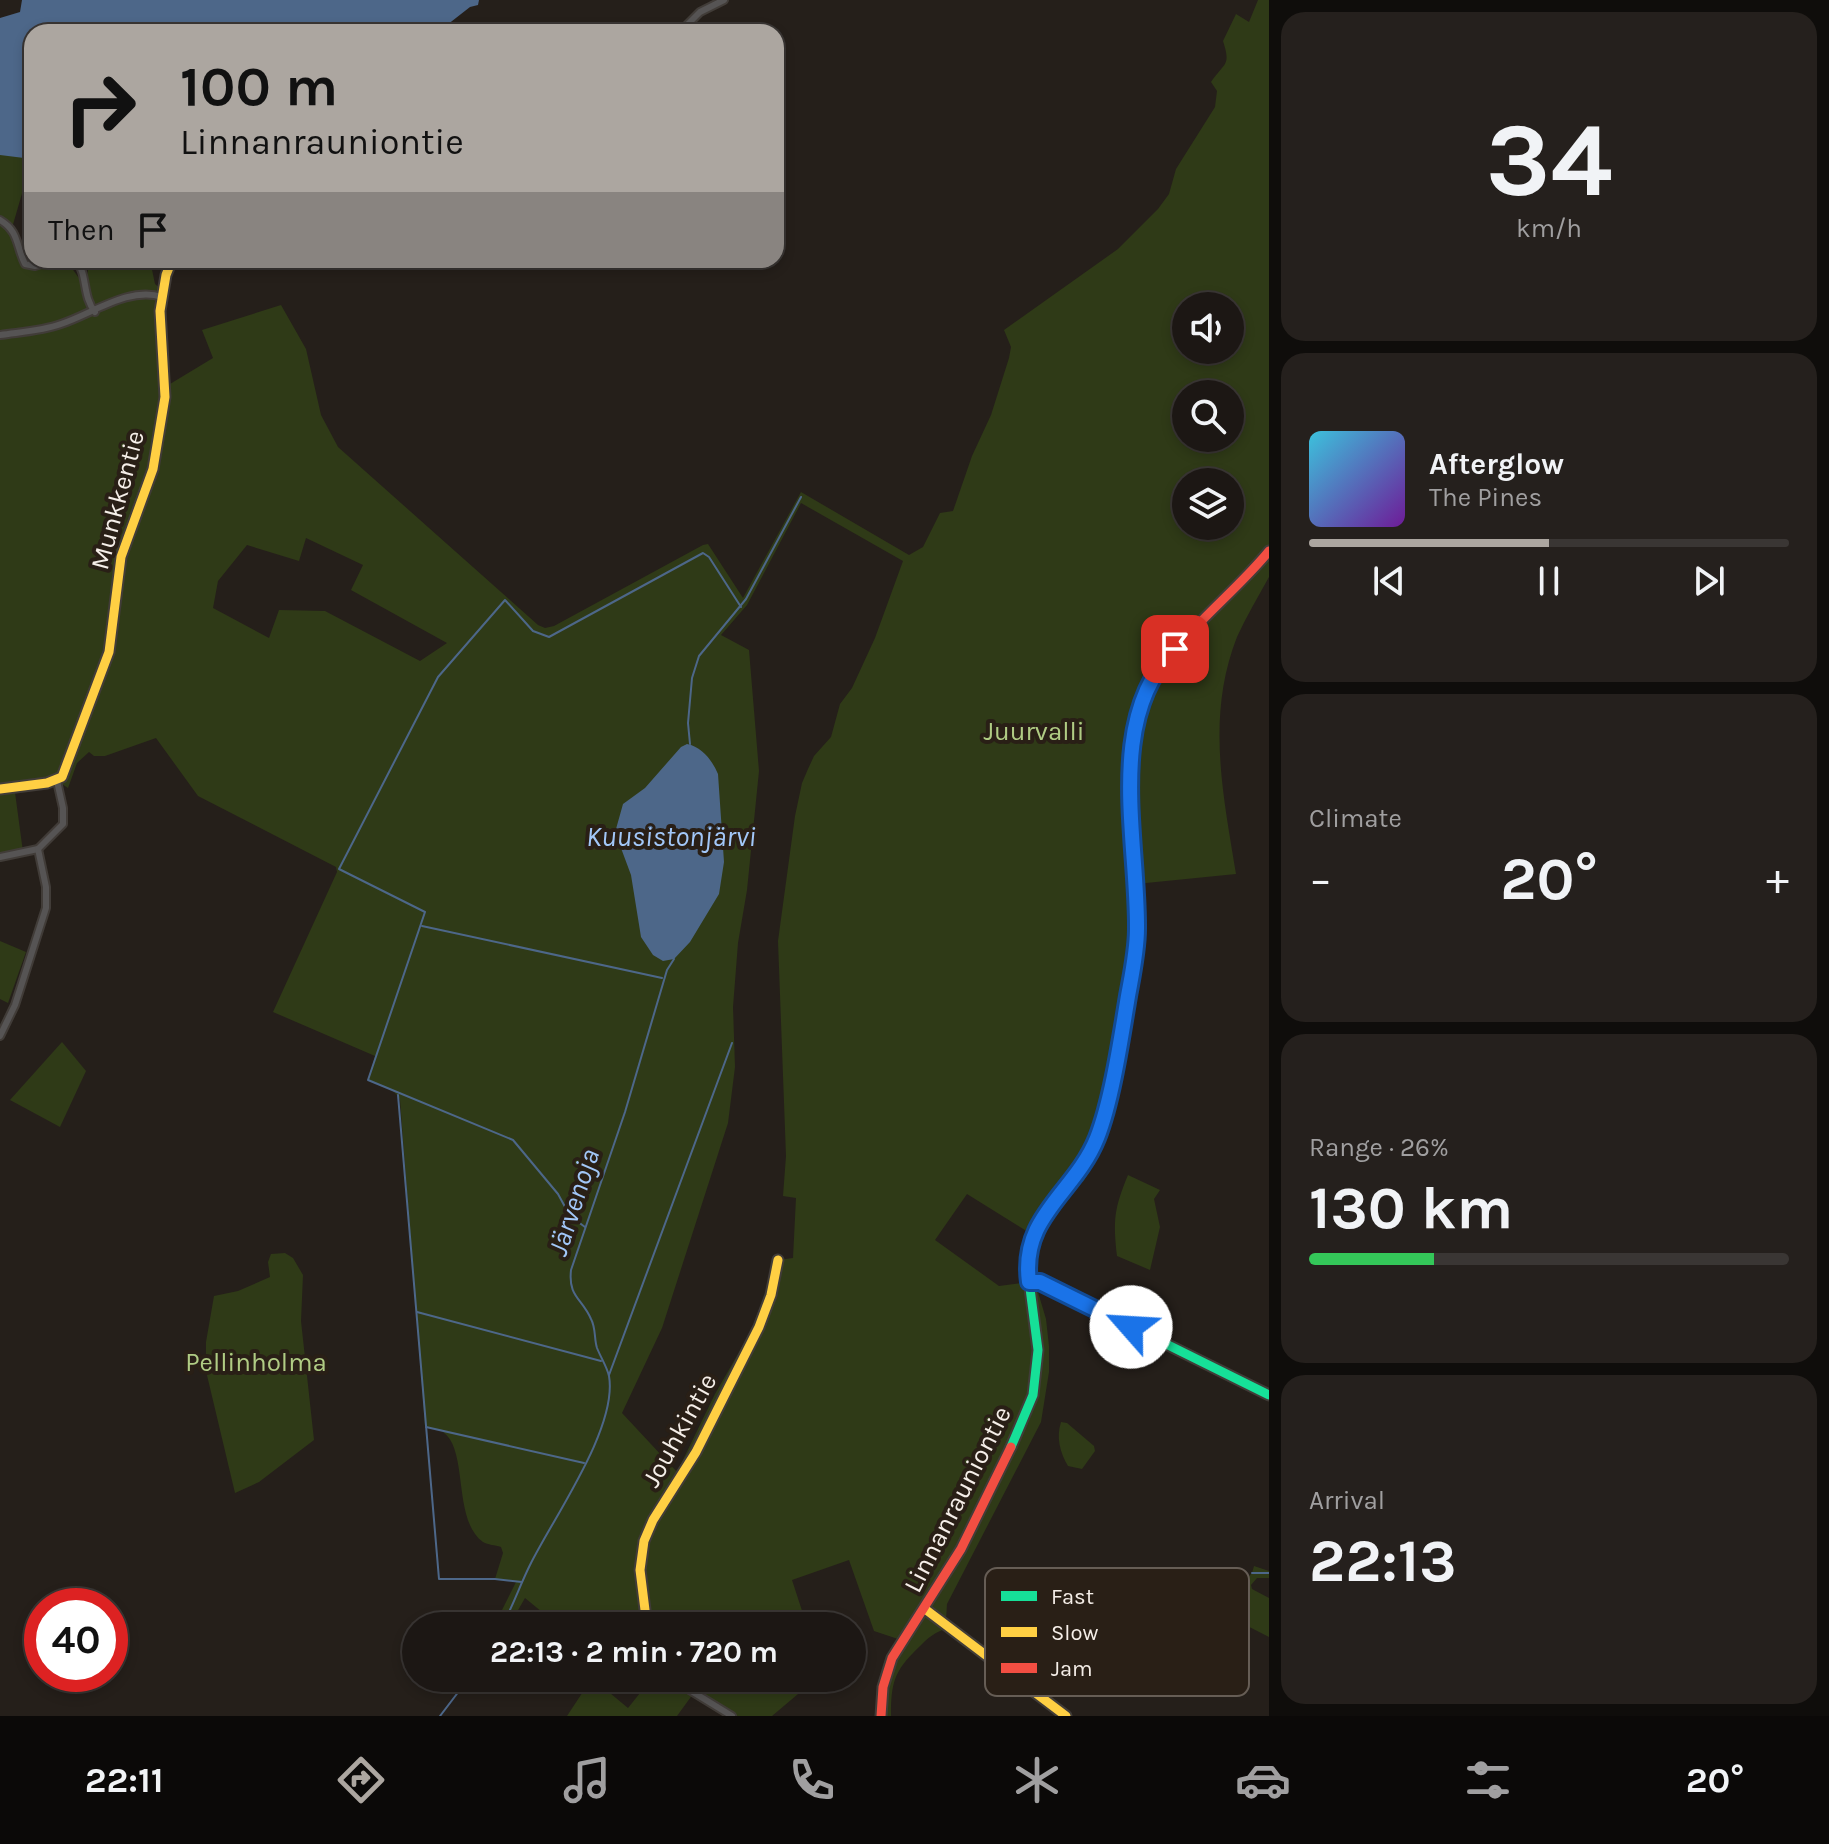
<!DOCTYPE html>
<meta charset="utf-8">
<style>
body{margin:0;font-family:Karla,sans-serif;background:#25201d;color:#f1f3f6;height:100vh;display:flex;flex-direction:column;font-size:30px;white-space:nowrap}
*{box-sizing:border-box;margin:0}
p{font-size:26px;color:#a09fa0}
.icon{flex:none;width:44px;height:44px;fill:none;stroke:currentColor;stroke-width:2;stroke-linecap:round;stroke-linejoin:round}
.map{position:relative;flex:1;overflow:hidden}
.drawer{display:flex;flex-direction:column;gap:12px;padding:12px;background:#0f0d0b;width:560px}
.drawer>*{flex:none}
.guide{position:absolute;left:24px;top:24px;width:760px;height:244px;border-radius:24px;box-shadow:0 4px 12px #0003,0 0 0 2px #3a3634;background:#aca6a0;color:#111;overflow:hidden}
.buttons{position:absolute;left:1172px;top:292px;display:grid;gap:16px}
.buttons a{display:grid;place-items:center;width:72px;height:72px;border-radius:50%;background:#1c1714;box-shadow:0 4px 12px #0003,0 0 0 2px #3a3634;font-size:40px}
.speed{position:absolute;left:24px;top:1588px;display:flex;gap:16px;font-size:40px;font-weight:700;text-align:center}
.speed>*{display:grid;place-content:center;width:104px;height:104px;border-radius:50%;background:#1c1714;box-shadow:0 4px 12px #0003,0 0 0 2px #3a3634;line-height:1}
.speed .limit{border:12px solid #d22;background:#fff;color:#111}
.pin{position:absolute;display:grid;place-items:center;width:68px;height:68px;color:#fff;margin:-34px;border-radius:16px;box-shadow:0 4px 12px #0006}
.me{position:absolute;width:88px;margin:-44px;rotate:296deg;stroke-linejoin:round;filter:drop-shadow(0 0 6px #0008)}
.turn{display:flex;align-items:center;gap:28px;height:168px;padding:0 24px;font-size:36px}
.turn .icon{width:104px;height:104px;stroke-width:2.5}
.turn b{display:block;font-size:56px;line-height:68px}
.then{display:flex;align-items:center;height:76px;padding:0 24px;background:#0003;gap:16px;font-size:30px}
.big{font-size:60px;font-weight:700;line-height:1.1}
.drawer .card{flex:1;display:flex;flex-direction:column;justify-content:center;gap:12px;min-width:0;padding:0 28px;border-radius:24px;background:#25201d}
.drawer .dial{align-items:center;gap:0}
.dial b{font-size:104px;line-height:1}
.song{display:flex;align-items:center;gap:24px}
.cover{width:96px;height:96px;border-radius:12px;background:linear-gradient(135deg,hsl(190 70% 55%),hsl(280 70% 35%))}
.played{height:8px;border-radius:4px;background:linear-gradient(90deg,#aca6a0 50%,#3a3634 50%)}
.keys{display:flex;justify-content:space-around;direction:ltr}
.heat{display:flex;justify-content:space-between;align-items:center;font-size:44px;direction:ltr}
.charge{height:12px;border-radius:6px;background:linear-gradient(90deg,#34c759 26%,#3a3634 0)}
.trip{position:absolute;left:402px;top:1612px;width:464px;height:80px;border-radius:40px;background:#1c1714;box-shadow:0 4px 12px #0003,0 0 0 2px #3a3634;font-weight:700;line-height:80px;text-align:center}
.tabs{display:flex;height:128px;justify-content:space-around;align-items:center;background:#0b0908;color:#a09fa0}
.tabs .icon{width:56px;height:56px}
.tabs .active{color:#aca6a0}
.tabs b{font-size:36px;color:#f1f3f6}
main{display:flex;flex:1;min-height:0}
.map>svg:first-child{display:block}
.green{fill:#2f3a17;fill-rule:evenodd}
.water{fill:#4d6789}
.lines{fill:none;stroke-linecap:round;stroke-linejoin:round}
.stream{stroke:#4d6789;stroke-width:2}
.street-casing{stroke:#413c38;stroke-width:10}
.fast-casing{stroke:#413c38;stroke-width:13}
.slow-casing{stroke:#413c38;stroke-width:13}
.jam-casing{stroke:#413c38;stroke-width:13}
.street{stroke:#565454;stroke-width:6}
.fast{stroke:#16e098;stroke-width:9}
.slow{stroke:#ffcf43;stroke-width:9}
.jam{stroke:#f24e42;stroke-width:9}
.route-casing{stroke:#114b97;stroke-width:20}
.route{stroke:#1a73e8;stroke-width:14}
.labels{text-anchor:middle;stroke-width:8;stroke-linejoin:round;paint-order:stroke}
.street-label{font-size:26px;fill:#f5eee8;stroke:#291f16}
.park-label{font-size:26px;fill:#b0cc84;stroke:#291f16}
.water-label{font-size:28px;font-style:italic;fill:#a2c7f8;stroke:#291f16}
.key{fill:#291f16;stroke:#665d55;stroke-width:2}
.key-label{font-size:22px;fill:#f5eee8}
</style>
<main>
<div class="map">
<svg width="1269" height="1716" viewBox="0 0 1269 1716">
<rect width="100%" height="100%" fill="#251f1a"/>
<g class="green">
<path d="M1258,0H1269V577C1258,597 1246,617 1237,637C1206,716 1223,794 1236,874L1136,884L1137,930L1103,1121L1090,1156L1097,1159L1083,1182L1078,1174L1033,1235L967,1194L935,1240L999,1286L1029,1282L1030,1242L1036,1246L1035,1269L1045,1284L1035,1282L1046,1319L1049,1346V1372L1041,1422L947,1604L946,1620L950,1628C935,1631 928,1638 918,1648C894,1671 891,1683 891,1716H881V1701L901,1640L874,1631L849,1560L792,1580L807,1626H647L646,1622L612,1618L609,1626H559L525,1598L509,1626H494L516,1582L495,1579L503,1553L501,1547C495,1545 488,1545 483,1542C452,1520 469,1450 443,1432C439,1429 430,1428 425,1427L400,1100C395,1088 379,1085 368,1080L375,1056L273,1012L337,872L336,867L198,796L156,738L105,756H94L89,752L77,763L68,788L57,781L14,785L23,852L0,857V121L32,139V159L12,228L29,266L66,260L86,288L88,270L114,266V260H150L155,284L163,291L165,387L213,358L202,330L281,305L306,349L321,415L338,447L538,625L545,628L554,626L703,545L708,544L743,598L801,492L909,555L923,547L940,513L953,511L972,456L991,415L1009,358L1011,347L1004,330L1118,249L1158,209L1169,194L1176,169L1215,107L1217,91L1211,82C1225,62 1231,66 1223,41L1236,14L1249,22ZM1186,306H1230V350H1186ZM1186,394H1230V438H1186ZM1186,482H1230V526H1186ZM801,503L903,561L875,638L852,688L840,704L831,737L814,756L808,769L802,783L795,816L778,941L786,1156L783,1196L796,1198L793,1258L778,1260L765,1316L759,1310L751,1331L715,1394L677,1472L622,1413L662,1328L728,1123L735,1067L733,1007L738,943L747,890L759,771L749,650L721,635L747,605ZM306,538L363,565L351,590L447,643L420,661L325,611L279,610L269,638L213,608L218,581L247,545L299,561Z"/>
<polygon points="0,941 26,952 8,1003 0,999"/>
<polygon points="62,1042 86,1071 60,1127 10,1100"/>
<path d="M1128,1175L1160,1190L1154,1199L1160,1227L1150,1270L1117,1256C1113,1220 1114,1209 1128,1175Z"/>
<polygon points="285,1253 293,1258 303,1275 301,1321 314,1440 259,1482 235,1493 206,1371 206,1342 214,1296 238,1291 270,1277 268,1262 271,1254"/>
<path d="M1061,1422L1067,1423L1094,1446L1095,1451L1082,1469L1068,1466C1060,1453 1056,1437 1061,1422Z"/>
<polygon points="1254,1566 1269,1571 1269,1578 1257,1578 1251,1585 1252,1589 1269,1598 1269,1637 1218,1611 1252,1573"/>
<polygon points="592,1678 628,1708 652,1678 817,1678 772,1716 732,1716 693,1694 677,1716 567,1716"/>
</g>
<g class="water">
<polygon points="22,0 479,0 478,5 470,7 438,32 32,32 32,159 0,155 0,18 20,12"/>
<path d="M687,744C702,747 712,760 718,774L724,862L719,894L690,942L674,959L663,961L653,955L641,937L631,875L618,840L616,829L623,804L645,788L681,747Z"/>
</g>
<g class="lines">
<g class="stream">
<polyline points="690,744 688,723 692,678 699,656 746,599 801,497"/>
<polyline points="422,926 662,978"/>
<polyline points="398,1095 439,1579 495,1579 522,1582"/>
<polyline points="585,1227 570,1216 558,1194 513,1140 368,1080 425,912 339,869 438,677 505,600 533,631 549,637 703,553 709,557 741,607"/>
<polyline points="417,1312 601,1361"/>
<polyline points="609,1375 732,1043"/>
<polyline points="426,1427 584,1463"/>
<polyline points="1252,1573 1269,1573"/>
<path d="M502,1626C513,1606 520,1585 530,1565C553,1518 618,1428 609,1376C607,1367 601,1358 597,1348C594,1339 596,1328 591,1319C582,1298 568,1297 571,1270L625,1112L667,970L674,959"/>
<polyline points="440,1716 469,1678"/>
</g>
<defs>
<g id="street">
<polyline points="680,32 700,12 724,0"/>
<path d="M0,220C19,231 16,246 25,264L35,266L56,260"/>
<path d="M76,260C88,275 82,296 95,312"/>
<path d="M0,335C20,332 42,331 61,324C92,314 129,286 162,297"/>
<polyline points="0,857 38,849 63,824 63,808 57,781"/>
<polyline points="0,1036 15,1005 46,908 46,887 38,849"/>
<polyline points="670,1678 732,1716"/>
</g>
<g id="fast">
<polyline points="1029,1282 1045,1284 1269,1395"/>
<polyline points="1011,1447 1033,1395 1038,1350 1028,1273 1028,1250 1044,1213 1089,1155 1103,1121 1136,945 1132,788"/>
</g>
<g id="slow">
<polyline points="0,789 47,783 62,777 109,652 121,557 153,469 165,397 160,311 166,275 172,260"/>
<polyline points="925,1609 1066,1716"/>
<polyline points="647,1626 640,1570 644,1541 653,1520 696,1452 759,1327 771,1295 778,1260"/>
</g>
<g id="jam">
<path d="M1132,788C1131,765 1131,742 1136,720C1153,652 1226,604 1269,551"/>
<polyline points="881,1716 883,1687 892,1658 961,1549 1011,1447"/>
</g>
</defs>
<use href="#street" class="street-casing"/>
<use href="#fast" class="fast-casing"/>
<use href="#slow" class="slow-casing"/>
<use href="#jam" class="jam-casing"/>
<use href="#street" class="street"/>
<use href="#fast" class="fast"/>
<use href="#slow" class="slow"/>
<use href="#jam" class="jam"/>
</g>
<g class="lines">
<defs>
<path id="route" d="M1131,1327L1040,1282H1029C1020,1216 1075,1193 1097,1138C1112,1100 1121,1038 1128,996C1132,974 1137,951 1137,929C1138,839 1105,718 1175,649"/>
</defs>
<use href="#route" class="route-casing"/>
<use href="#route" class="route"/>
</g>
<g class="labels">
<g class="street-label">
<text transform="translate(117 500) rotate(-75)" y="9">Munkkentie</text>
<text transform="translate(679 1430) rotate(-61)" y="9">Jouhkintie</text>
<text transform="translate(957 1499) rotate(-63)" y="9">Linnanrauniontie</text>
</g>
<g class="park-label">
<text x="1034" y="740">Juurvalli</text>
<text x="256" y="1371">Pellinholma</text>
</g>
<g class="water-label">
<text x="671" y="846">Kuusistonjärvi</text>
<text transform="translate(573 1202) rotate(-72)" y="10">Järvenoja</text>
</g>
</g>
<rect x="985" y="1568" width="264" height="128" rx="12" class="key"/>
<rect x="1001" y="1591" width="36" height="10" fill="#16e098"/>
<rect x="1001" y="1627" width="36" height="10" fill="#ffcf43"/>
<rect x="1001" y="1663" width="36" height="10" fill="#f24e42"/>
<g class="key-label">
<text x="1051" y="1604">Fast</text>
<text x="1051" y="1640">Slow</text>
<text x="1051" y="1676">Jam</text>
</g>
</svg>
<div class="buttons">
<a><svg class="icon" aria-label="sound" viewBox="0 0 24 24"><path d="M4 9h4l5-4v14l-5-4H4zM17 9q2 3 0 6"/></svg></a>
<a><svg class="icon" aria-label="search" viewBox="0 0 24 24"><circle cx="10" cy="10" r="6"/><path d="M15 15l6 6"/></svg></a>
<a><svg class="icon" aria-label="layers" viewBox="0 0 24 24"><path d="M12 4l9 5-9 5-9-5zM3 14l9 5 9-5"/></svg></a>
</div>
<div class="speed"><div class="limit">40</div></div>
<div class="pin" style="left:1175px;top:649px;background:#d93025"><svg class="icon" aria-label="arrive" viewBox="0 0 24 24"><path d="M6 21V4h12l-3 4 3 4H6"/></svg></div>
<svg class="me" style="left:1131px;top:1327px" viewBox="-20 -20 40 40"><circle r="19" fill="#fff"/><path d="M0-13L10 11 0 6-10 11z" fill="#1a73e8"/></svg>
<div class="trip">22:13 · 2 min · 720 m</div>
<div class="guide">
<div class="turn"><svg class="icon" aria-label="right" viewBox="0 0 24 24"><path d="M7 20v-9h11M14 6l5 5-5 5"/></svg><div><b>100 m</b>Linnanrauniontie</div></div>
<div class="then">Then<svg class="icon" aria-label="arrive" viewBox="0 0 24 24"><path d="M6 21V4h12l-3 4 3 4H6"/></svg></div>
</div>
</div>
<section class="drawer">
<div class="card dial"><b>34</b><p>km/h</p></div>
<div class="card">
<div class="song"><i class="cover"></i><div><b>Afterglow</b><p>The Pines</p></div></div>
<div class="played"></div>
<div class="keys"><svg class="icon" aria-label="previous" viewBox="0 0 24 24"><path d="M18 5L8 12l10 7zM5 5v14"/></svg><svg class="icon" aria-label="pause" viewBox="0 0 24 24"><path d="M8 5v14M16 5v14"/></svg><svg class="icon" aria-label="next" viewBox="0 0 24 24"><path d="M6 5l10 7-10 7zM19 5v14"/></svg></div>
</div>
<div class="card"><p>Climate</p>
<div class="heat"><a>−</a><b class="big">20°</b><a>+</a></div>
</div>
<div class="card"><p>Range · 26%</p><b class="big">130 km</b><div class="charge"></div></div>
<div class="card"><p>Arrival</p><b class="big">22:13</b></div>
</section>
</main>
<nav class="tabs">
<b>22:11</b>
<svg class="icon active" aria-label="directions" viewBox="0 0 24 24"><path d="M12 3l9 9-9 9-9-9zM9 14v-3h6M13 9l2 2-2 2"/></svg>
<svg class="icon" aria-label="music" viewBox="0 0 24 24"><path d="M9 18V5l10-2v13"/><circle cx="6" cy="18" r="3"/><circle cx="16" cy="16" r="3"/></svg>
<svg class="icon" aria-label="phone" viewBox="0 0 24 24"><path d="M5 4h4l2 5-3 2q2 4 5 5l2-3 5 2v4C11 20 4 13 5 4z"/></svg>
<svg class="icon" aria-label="climate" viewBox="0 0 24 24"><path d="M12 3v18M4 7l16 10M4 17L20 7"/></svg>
<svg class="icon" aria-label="car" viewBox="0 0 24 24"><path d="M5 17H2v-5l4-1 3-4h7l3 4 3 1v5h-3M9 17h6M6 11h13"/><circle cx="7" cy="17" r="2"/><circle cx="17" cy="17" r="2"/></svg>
<svg class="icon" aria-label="filters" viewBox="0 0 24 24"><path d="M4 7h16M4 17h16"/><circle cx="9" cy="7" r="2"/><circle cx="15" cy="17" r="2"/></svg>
<b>20°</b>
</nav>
